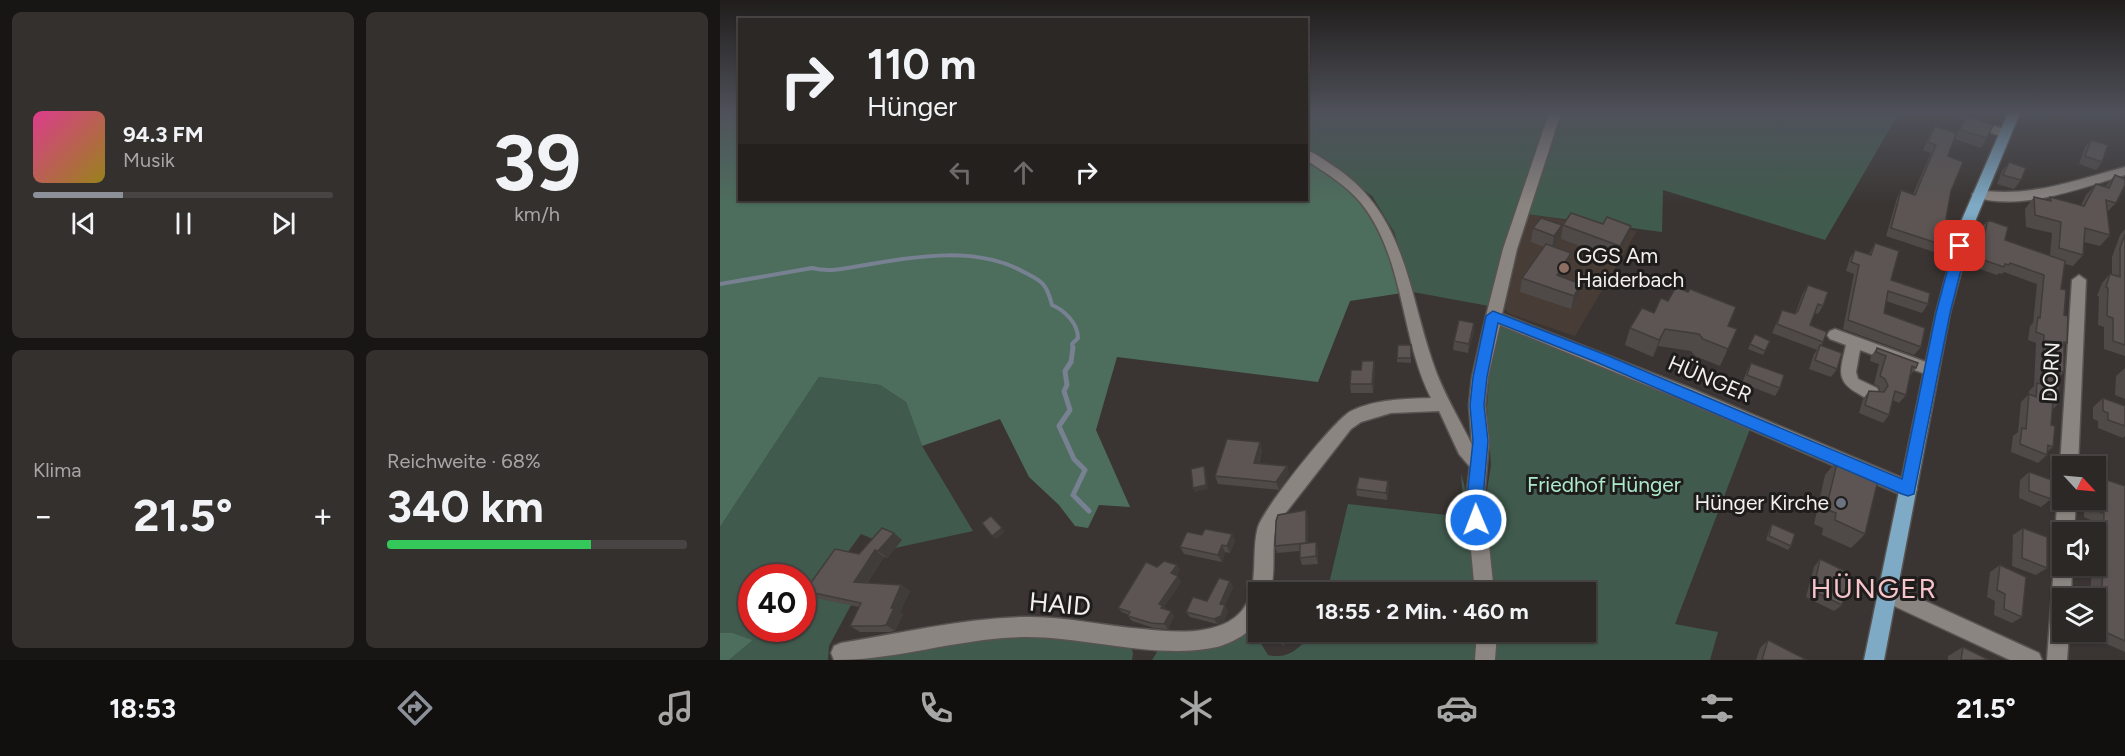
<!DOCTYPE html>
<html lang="de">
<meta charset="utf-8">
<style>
body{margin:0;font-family:Figtree,sans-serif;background:#34302e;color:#f1f3f6;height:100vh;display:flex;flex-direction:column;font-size:22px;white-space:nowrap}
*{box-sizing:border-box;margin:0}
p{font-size:20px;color:#a6a6a7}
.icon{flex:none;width:33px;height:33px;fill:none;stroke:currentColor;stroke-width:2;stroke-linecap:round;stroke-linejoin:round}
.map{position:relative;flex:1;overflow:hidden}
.details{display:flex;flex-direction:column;gap:12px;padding:12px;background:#181615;width:720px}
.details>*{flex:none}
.guide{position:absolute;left:18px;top:18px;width:570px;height:183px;border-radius:0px;box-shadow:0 2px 4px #0004,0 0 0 2px #484443;background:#2c2826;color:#f1f3f6;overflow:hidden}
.needle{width:39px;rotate:116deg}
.fabs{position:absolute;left:1332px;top:456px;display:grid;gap:12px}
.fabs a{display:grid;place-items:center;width:54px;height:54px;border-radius:0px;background:#2c2826;box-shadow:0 2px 4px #0004,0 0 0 2px #484443;font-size:30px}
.speed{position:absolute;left:18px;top:564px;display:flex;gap:12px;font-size:30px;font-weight:700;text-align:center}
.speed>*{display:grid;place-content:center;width:78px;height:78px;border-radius:50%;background:#2c2826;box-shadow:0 2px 4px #0004,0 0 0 2px #484443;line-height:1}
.speed .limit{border:9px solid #d22;background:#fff;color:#111}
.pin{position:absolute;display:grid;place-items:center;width:51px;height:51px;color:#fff;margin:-26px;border-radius:12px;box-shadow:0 3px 9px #0006}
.me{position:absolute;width:66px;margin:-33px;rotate:359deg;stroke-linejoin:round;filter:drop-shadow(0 0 4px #0008)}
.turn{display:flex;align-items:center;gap:21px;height:126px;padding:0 30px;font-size:27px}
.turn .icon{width:78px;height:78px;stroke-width:2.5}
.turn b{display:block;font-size:42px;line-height:51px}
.lanes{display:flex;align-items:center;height:57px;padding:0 30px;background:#0003;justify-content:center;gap:30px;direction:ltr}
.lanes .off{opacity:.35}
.big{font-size:45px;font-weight:700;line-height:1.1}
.details .tile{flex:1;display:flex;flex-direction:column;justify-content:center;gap:9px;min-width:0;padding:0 21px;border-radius:9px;background:#34302e}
.details .dial{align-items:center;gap:0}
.dial b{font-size:78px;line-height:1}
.song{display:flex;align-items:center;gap:18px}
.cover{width:72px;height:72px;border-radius:9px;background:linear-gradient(135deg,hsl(330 70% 55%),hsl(50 70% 35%))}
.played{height:6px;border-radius:3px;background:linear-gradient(90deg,#8c9099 30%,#484443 30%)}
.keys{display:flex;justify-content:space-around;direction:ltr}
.heat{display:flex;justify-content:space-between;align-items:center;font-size:33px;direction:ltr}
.charge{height:9px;border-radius:4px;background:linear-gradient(90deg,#34c759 68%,#484443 0)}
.details .tiles{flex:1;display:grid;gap:12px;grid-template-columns:repeat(2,1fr)}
.trip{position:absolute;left:528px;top:582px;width:348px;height:60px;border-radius:0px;background:#2c2826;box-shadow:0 2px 4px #0004,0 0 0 2px #484443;font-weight:700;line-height:60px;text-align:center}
.tab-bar{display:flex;height:96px;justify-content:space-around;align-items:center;background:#12100f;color:#a6a6a7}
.tab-bar .icon{width:42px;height:42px}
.tab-bar .active{color:#8c9099}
.tab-bar b{font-size:27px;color:#f1f3f6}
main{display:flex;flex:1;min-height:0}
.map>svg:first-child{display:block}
.built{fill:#483d36}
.green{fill:#405b4d;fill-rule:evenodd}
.forest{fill:#4d6e5d}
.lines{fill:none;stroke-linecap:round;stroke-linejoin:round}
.stream-far1{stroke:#778191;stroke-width:4}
.stream{stroke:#778191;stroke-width:5}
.minor-casing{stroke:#575351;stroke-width:3}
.major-casing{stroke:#575351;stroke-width:3}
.minor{fill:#8b8581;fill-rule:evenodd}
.major{fill:#7eaac5;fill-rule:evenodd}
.wall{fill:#4f4947}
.shaded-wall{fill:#403c3a}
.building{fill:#5c5553;stroke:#403c3a;stroke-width:1.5}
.route{fill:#1a73e8;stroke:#114b97;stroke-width:1.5}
.education-dot{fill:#8d6e63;stroke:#1f1d1c;stroke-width:2}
.worship-dot{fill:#6b7280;stroke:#1f1d1c;stroke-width:2}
.labels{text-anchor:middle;stroke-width:6;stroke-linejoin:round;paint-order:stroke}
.poi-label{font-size:21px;fill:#f2efed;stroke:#1f1d1c;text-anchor:start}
.street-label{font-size:21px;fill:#f2efed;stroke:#1f1d1c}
.park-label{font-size:21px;fill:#ace9ca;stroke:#1f1d1c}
.near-street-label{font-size:26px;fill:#f2efed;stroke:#1f1d1c}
.near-quarter-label{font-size:28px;letter-spacing:1.5px;fill:#f8c4cc;stroke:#1f1d1c}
</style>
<main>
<section class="details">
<div class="tiles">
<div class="tile">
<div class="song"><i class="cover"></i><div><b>94.3 FM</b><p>Musik</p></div></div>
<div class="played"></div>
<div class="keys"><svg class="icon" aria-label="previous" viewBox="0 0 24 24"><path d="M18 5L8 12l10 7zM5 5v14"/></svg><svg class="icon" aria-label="pause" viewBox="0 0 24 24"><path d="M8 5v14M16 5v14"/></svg><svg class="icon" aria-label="next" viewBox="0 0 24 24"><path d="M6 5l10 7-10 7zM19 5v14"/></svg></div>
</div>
<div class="tile dial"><b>39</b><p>km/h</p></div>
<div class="tile"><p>Klima</p>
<div class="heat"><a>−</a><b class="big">21.5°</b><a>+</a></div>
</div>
<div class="tile"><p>Reichweite · 68%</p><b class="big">340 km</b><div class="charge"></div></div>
</div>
</section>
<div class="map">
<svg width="1405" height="660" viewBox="0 0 1405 660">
<rect width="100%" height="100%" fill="#3a3532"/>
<polygon class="built" points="806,214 917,231 855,336 790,314 785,309"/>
<g class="green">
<polygon points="587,113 831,113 795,214 769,306 693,292 674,232 652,196 587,148"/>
<polygon points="841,113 1179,113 1105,240 943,190 942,232 806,214"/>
<path d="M786,325L1030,429L955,624L998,632L990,660H432L439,649L533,618L538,609L540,642L548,655C570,660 580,647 593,632H866V592H775L764,510L771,465L767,407L769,378L780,326Z"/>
<path d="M99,377L160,385L186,402L202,446L253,531L175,548L141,534L95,597L131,605L109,646L108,660H9L33,640L13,633H0V527ZM32,578H82V628H32Z"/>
<polygon points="741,473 748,499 758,592 607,592 628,504 744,517"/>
<polygon points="299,632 411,647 413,653 412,660 132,660 149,653"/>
</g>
<g class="forest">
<path d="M0,113H19L20,200H586L587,159C600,169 615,178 628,190C656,217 672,257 682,293L630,301L598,382L397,357L376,430L410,507L379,505L368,528L355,526L339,505L309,477L280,419L202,446L186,402L160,385L99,377L0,527Z"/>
<polygon points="0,633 13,633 33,640 9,660 0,660"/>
</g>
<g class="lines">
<path class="stream-far1" d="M0,284L92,268C112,273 131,267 151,264C198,256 256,247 300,270C321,281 326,281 332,305C344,310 358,323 358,338L352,344L353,348"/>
<polyline class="stream" points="353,347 351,362 345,371 347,385 344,391 350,410 339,426 354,459 365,470 353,495 369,511"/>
<defs>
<g id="minor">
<path d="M829,113H841L797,249L782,314L970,388L1194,483L1197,489L1194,495L1188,497L1182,495L958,398L780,325L768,377L765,405L769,441L764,498L774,592H755L746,498L750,467L739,454L721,415L719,411L671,413L641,422L631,429L557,524C550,546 557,570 550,592H538C538,600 539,608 538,615C536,632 511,643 497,647C439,660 367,637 307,637C242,637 179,660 114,660L111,653L114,646L121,643C182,633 244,618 305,617C345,616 384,626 423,629C450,632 483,635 508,622C545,602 529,558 538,527C544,508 614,420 631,411C656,399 684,399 711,398C680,337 685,258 641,203C626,185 606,173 586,160V150C598,154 608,163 618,169C686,217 688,291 713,363C722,391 739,418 752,445L749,405L752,377L766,316L783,249Z"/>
<polygon points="1259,122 1289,130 1291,133 1285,137 1255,128 1255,124"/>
<path d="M1405,167V175C1357,189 1304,211 1253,197L1252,194L1258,190C1310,198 1356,180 1405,167Z"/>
<polygon points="1359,275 1366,280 1358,466 1342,466 1342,470 1340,466 1352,280"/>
<path d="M1115,329L1217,366L1219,370L1217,374L1211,376L1140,350L1136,372L1138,379L1157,388L1159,393L1157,398C1149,400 1145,398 1139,394C1114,381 1121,368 1126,345L1110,339L1107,335L1110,331Z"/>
<path d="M1341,494H1342V500H1356L1354,532H1342V540L1339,538C1334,527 1336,505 1341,494Z"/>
<polygon points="1342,557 1342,566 1352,566 1351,598 1342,598 1342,632 1349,632 1347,660 1327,660 1334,566 1336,560"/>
<polygon points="1168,584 1319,653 1322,660 1290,660 1161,600 1158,593 1161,586"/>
<polygon points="757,632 777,632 775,660 755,660"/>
</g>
<polygon id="major" points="1288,113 1300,113 1254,224 1230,313 1164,660 1144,660 1216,313 1240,224"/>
</defs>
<use href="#minor" class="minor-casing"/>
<use href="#major" class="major-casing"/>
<use href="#minor" class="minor"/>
<use href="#major" class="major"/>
</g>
<g class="wall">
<polygon points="1223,113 1248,113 1244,120"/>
<polygon points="1329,113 1348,113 1344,118"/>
<polygon points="1247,116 1267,138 1261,148 1235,139 1241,125"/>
<polygon points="1215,126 1228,156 1231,191 1226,219 1223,245 1217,253 1166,236 1177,198 1181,190 1193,194 1211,153 1203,150 1210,134"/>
<polygon points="1371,140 1382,162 1376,170 1359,164 1365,147"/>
<polygon points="1289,162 1301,180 1294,189 1277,184 1282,171"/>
<polygon points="1395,175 1396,203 1387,212 1390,235 1380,246 1364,242 1363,255 1353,266 1345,264 1341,289 1347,343 1344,345 1344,372 1340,376 1338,404 1332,410 1331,425 1333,447 1327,452 1327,455 1318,463 1291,452 1293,436 1298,432 1301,402 1309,394 1309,391 1314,386 1316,343 1308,340 1310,326 1313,323 1317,284 1284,272 1282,274 1279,273 1277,275 1251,266 1261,228 1268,220 1285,240 1330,255 1332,233 1306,227 1305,209 1314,197 1328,201 1330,197 1361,205 1366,195 1376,184 1385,187"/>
<polygon points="821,218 839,239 834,247 851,253 848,267 842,277 858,298 851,309 800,292 802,278 824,247 811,242 813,228"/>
<polygon points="843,225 908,239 896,259 841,239"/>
<polygon points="1405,229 1405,356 1384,349 1384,327 1378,325 1379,296 1377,296 1382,283 1390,274 1392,275 1392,257 1400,235"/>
<polygon points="1155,243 1171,280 1208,304 1202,313 1166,301 1164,313 1201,347 1194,355 1123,329 1134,274 1126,271 1130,258 1135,250 1149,254"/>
<polygon points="1088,285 1103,306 1098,314 1094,313 1090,325 1103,342 1101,346 1117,369 1111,377 1089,369 1094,354 1097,350 1052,333 1062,310 1075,314 1083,293"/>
<polygon points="934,313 1008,326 1017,329 1000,366 975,356 971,351 938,346 933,357 905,345 910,328"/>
<polygon points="754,323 754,332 748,353 733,350 734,341"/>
<polygon points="1035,334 1050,341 1043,355 1028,349"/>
<polygon points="691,345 691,363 677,362 677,358"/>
<polygon points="1157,348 1196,368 1190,376 1186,395 1179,403 1173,400 1169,415 1163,423 1139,413 1143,399 1149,391 1160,392 1159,387 1154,384 1159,364 1150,361 1151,356"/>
<polygon points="654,361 655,369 653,393 631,393 630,384"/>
<polygon points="1031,363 1060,388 1055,396 1022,383 1027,371"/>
<polygon points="1405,368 1405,399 1395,395 1396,376"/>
<polygon points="1383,398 1405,406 1405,436 1403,438 1378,428 1378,421 1373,419 1373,407"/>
<polygon points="540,442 542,451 539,464 567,466 569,474 559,490 498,484 495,476"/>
<polygon points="1123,455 1148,472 1145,534 1131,548 1102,535 1103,528 1094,524 1105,475 1118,459 1119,460"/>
<polygon points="1309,472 1331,499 1321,507 1299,498 1300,480"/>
<polygon points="1387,480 1405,486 1405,652 1369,636 1369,632 1376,632 1376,598 1370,598 1372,566 1376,566 1376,532 1373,532 1373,521 1364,517 1364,504 1370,500 1376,500 1376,487"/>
<polygon points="668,481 669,489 667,500 637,496 636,489"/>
<polygon points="586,510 588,517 588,543 596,542 598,549 598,564 582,565 580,558 580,551 557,553 555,546"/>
<polygon points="1052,524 1071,546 1068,550 1046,540 1050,528"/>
<polygon points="1303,528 1327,568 1316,575 1292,566 1293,535"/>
<polygon points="174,533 182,540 167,558 164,557 147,583 181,585 190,591 180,612 183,614 175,631 169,632 140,632 130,626 139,607 95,598 85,591 139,554"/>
<polygon points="512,534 515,541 510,553 505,552 502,562 464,554 460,547 482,535"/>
<polygon points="1100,559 1122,605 1114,611 1086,597 1094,567"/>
<polygon points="1280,565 1302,617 1292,623 1274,615 1275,601 1267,597 1270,572"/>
<polygon points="437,567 460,570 456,576 461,582 444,607 454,616 448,629 434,628 412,621 408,616 409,615 402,612 398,608"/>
<polygon points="510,581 513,587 505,605 508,611 504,621 497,624 470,617 466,612 487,601"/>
<polygon points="573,632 564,646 552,638 550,635"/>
<polygon points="1048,640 1087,660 1036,660 1040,648"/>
<polygon points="1243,647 1269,660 1228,660 1228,656"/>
</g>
<g class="shaded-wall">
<polygon points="842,225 839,239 832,250 834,236"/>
<polygon points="911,226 908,239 896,259 900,246"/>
<polygon points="851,253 848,267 834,288 837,275"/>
<polygon points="861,284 858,298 851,309 854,296"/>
<polygon points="754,323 754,332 748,353 749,344"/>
<polygon points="945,329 938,346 933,357 939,340"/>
<polygon points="654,361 655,369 653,393 652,384"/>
<polygon points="540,442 542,451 536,471 534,463"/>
<polygon points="484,466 486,470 488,489 475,492 473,488"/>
<polygon points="567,466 569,474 559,490 556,482"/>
<polygon points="668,481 669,489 667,500 666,493"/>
<polygon points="586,510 588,517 588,550 586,543"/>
<polygon points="271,516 285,532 276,539 272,536"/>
<polygon points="174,533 182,540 167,558 158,551"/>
<polygon points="512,534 515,541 510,553 507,546"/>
<polygon points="596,542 598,549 598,564 596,556"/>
<polygon points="502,545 505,552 502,562 498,555"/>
<polygon points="155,550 164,557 143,588 134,582"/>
<polygon points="457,565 460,570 454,578 451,573"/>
<polygon points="458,576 461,582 444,607 446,610 445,613 439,604"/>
<polygon points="510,581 513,587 503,609 500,604"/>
<polygon points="181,585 190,591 180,612 183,614 175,631 166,625 171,608"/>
<polygon points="505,605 508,611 504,621 497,624 494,619"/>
<polygon points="451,611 454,616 448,629 444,624"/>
<polygon points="570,632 573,632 564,646 563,643"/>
</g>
<g class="building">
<polygon points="1247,116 1273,125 1267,138 1240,130"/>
<polygon points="1215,126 1236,133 1228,156 1243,162 1231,191 1226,219 1229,220 1223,245 1171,228 1181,190 1195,195 1216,145 1208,142"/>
<polygon points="1371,140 1388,145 1382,162 1365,156"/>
<polygon points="1289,162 1306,168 1301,180 1283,175"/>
<polygon points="1395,175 1405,179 1405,185 1396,203 1386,200 1390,235 1365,228 1363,255 1339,248 1341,222 1315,215 1314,197 1331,201 1330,197 1364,206 1376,184 1389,188"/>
<polygon points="851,213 883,224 887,217 911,226 900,246 843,225"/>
<polygon points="821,218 842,225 834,236 813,228"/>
<polygon points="1268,220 1288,227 1285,240 1345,261 1341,289 1346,290 1344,315 1348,316 1347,343 1344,342 1344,372 1340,371 1338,404 1333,402 1331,425 1335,426 1333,447 1328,445 1327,455 1300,444 1302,428 1306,429 1309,394 1316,397 1317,383 1322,384 1324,335 1316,332 1318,317 1320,318 1324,275 1290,263 1289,265 1285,264 1284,267 1258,258"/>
<polygon points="1405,234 1405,345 1393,341 1393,318 1387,316 1388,288 1386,287 1390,274 1400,277 1400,248"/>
<polygon points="1155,243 1179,251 1171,280 1210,293 1208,304 1168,291 1164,313 1205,328 1201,347 1128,320 1139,265 1131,262 1135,250 1151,255"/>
<polygon points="826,244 851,253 837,275 861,284 854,296 802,278"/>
<polygon points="1088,285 1108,292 1103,306 1098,304 1090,325 1107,332 1103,342 1057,324 1062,310 1075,314 1078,311"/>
<polygon points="956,287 968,292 970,289 1016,307 1008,326 1017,329 1008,349 983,339 979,334 945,329 939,340 910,328 922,308 934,313 941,298 948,301"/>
<polygon points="739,320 754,323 749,344 734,341"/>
<polygon points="1035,334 1050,341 1045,351 1030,344"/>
<polygon points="678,345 691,345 691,358 677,358"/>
<polygon points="1100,345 1122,353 1117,369 1095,360"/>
<polygon points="1157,348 1198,363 1196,368 1192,366 1186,395 1175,391 1169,415 1145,405 1149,391 1164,392 1168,386 1165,379 1160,376 1166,356 1156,352"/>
<polygon points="642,361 654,361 652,384 630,384 631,370 641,370"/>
<polygon points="1031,363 1064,375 1060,388 1027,375"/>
<polygon points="1383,398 1405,406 1405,426 1388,420 1388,413 1383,411"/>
<polygon points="507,439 540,442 534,463 567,466 556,482 495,476"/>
<polygon points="1123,455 1150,466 1148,472 1159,476 1145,534 1115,520 1116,513 1106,509 1118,459 1121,461"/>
<polygon points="484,466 486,485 473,488 471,469"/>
<polygon points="1309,472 1332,480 1331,499 1309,491"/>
<polygon points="639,477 668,481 666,493 636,489"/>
<polygon points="1387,480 1405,486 1405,641 1381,630 1384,513 1374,510 1374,500 1376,500 1376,497 1387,501"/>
<polygon points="586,510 586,543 555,546 556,521 558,515"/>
<polygon points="271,516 282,528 272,536 262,523"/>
<polygon points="1052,524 1075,534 1071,546 1049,536"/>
<polygon points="162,528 174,533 158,551 155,550 134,582 181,585 171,608 174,608 166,625 160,626 130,626 141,603 85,591 115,549 139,554"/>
<polygon points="1303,528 1327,537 1327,568 1302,558"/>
<polygon points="485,529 512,534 507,546 502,545 498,555 460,547 467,532 482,535"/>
<polygon points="596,542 596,556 580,558 580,544"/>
<polygon points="1100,559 1129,573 1122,605 1093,591"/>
<polygon points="444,561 457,565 451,573 458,576 439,604 443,606 441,608 451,611 444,624 431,623 408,616 410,612 398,608 426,562 437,567"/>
<polygon points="1280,565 1306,577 1302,617 1284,609 1285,594 1277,590"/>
<polygon points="499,578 510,581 500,604 505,605 501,616 494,619 466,612 473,597 487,601"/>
<polygon points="553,632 570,632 563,643 550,635"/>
<polygon points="1048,640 1087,660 1042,660"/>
<polygon points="1243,647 1269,660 1241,660"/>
</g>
<linearGradient id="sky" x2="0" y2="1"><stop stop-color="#201d1c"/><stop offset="0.55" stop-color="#4f515a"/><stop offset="1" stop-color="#4f515a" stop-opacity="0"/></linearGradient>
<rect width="1405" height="205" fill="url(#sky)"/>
<polygon class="route" points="1240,242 1247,246 1230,313 1194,494 1188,496 1182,494 876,362 778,323 767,377 764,405 768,441 763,498 765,520 762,525 756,527 750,525 747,498 753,441 750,405 753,377 766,316 773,311 886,355 1182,479 1216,313 1234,246"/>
<circle class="education-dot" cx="844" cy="268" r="6"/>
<circle class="worship-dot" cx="1121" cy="503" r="6"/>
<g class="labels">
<g class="poi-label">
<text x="856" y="263">GGS Am<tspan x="856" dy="24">Haiderbach</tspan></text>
<text x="1109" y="510" text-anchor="end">Hünger Kirche</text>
</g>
<g class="street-label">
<text transform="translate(1331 372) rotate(-87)" y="7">DORN</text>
<text transform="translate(990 379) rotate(23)" y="7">HÜNGER</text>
</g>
<g class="park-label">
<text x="884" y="492">Friedhof Hünger</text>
</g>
<g class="near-street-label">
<text transform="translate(340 604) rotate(5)" y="9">HAID</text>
</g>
<g class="near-quarter-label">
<text x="1154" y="598">HÜNGER</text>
</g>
</g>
</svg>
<div class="fabs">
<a><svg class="needle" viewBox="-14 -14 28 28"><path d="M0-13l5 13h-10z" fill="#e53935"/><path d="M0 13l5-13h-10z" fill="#a6a6a7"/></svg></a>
<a><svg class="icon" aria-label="sound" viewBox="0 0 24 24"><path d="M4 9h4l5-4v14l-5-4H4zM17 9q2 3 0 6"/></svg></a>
<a><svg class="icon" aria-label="layers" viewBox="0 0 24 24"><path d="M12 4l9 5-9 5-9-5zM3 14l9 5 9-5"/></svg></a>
</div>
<div class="speed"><div class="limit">40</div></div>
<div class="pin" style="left:1240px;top:246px;background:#d93025"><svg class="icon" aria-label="arrive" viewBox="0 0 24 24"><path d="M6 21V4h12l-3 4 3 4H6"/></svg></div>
<svg class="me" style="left:756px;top:520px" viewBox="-20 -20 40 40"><circle r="17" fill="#1a73e8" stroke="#fff" stroke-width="3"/><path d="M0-11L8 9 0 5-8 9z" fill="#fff"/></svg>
<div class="trip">18:55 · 2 Min. · 460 m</div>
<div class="guide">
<div class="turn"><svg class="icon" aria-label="right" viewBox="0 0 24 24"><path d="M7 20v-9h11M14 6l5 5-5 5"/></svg><div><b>110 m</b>Hünger</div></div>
<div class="lanes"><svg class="icon off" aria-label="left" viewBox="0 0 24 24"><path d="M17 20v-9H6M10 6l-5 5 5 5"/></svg><svg class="icon off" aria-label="ahead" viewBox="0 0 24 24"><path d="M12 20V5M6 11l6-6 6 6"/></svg><svg class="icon" aria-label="right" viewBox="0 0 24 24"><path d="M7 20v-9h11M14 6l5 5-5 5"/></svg></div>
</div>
</div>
</main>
<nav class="tab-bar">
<b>18:53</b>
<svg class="icon active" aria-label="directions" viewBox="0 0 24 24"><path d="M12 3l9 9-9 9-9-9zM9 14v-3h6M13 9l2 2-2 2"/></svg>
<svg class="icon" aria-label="music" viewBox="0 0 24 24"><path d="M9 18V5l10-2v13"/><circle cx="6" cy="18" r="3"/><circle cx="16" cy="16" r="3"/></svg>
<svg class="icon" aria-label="phone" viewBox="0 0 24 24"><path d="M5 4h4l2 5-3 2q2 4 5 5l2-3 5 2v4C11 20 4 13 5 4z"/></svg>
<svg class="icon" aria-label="climate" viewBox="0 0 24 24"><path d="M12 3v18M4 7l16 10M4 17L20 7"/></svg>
<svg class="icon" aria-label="car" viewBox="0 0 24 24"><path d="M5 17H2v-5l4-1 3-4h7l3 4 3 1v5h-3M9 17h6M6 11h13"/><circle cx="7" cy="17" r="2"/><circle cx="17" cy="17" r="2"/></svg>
<svg class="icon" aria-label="filters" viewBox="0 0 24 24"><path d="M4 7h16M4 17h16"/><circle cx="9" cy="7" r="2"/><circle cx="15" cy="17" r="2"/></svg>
<b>21.5°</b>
</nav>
